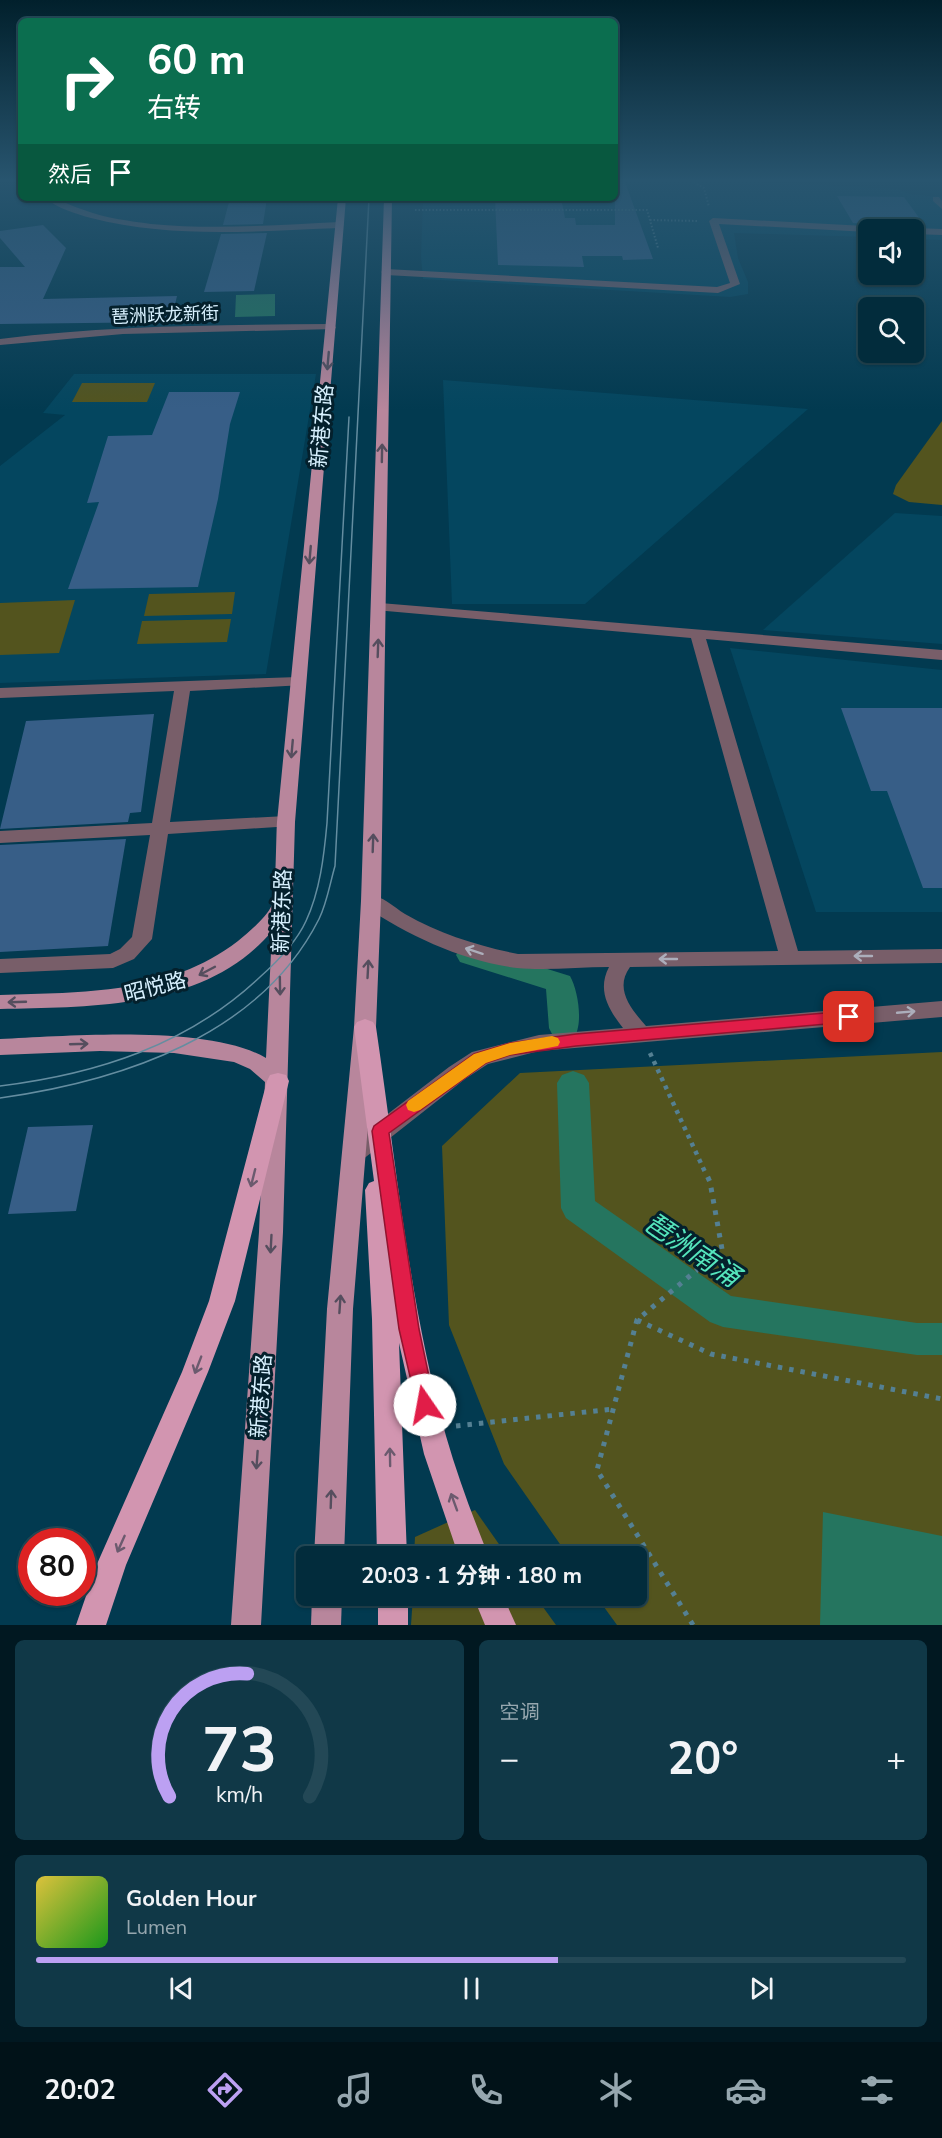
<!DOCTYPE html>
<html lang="zh">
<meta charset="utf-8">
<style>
body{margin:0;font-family:"Nunito Sans","Noto Sans SC",sans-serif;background:#103847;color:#f1f3f6;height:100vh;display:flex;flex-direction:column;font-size:22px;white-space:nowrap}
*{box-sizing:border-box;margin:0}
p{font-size:20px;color:#96a7af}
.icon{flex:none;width:33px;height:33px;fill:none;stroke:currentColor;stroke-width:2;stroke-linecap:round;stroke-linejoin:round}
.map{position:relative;height:1625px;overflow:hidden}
.side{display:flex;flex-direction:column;gap:15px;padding:15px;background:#011821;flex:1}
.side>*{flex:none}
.guide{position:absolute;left:18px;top:18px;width:600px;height:183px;border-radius:9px;box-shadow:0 2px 4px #0004,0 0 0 2px #234856;background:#0b6e4f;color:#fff;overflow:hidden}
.buttons{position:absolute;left:858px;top:219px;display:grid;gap:12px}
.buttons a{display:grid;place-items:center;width:66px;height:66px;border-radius:9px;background:#022c3c;box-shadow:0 2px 4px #0004,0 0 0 2px #234856;font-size:30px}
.speed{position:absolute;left:18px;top:1528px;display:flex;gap:12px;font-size:30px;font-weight:700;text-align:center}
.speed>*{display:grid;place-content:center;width:78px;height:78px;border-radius:50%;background:#022c3c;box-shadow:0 2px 4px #0004,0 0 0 2px #234856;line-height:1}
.speed .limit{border:9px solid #d22;background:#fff;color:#111}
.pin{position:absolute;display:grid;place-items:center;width:51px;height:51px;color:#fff;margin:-26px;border-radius:12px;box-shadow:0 3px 9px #0006}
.me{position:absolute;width:66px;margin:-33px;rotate:348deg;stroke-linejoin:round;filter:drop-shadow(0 0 4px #0008)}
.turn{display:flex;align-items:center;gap:21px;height:126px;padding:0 30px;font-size:27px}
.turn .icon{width:78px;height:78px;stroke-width:2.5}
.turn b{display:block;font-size:42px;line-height:51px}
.then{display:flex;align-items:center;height:57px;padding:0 30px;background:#0003;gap:12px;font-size:22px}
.big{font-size:45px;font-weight:700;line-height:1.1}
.side .card{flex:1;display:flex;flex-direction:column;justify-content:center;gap:9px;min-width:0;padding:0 21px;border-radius:9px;background:#103847}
.side .dial{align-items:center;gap:0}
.dial svg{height:156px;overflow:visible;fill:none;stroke:#234856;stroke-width:7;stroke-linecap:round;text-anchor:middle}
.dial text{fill:#f1f3f6;stroke:none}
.song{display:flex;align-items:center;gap:18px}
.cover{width:72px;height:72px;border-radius:9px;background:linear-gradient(135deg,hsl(50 70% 55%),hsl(120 70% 35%))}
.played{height:6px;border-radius:3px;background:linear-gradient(90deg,#bca0f2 60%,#234856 60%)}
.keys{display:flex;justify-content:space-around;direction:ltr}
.heat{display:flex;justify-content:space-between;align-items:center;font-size:33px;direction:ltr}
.side .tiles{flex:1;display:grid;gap:15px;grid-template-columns:1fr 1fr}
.card:last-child{grid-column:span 2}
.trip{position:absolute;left:296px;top:1546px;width:351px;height:60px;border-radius:9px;background:#022c3c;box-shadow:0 2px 4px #0004,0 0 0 2px #234856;font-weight:700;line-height:60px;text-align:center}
.tab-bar{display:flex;height:96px;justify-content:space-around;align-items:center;background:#011218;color:#96a7af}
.tab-bar .icon{width:42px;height:42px}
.tab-bar .on{color:#bca0f2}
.tab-bar b{font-size:27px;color:#f1f3f6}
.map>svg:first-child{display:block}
.built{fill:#04465f}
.green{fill:#53541e}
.water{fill:#25755f}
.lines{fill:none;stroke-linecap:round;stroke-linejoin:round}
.canal{fill:#25755f;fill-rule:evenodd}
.building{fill:#375e87}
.path-far2{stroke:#548093;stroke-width:2;stroke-dasharray:1.5 2;stroke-linecap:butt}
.path-far1{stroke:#548093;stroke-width:4.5;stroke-dasharray:4 5;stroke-linecap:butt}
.path{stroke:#548093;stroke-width:5;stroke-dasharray:4.5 7;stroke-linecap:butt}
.minor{fill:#785e69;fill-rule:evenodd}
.major{fill:#b8869c;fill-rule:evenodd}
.highway{fill:#d295b0;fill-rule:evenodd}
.tram{stroke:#648da0;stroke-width:1.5}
.oneway{stroke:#554e5e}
.oneway2{stroke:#acaebb}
.oneway3{stroke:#6b5a6e}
.route{fill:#e11d48;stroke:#92132f;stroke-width:1.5}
.slow{fill:#f59e0b}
.labels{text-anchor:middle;stroke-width:6;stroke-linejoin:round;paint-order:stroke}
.far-street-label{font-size:18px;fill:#d7f0fe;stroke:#04202c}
.street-label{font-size:21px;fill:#d7f0fe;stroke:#04202c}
.near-water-label{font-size:27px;font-style:italic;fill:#55e5bc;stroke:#04202c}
</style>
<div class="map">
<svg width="942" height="1625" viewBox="0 0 942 1625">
<rect width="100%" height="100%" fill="#023a50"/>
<g class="built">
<polygon points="615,182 763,182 898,189 909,194 942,197 942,240 914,239 914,230 868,230 868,237 734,233 738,258 748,282 748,294 730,297 423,279 421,257 423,198 615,198"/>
<polygon points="74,374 316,374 266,674 0,683 0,466 65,415 43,413"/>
<polygon points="443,380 808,409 585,604 452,604"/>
<polygon points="895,513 942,516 942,644 763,630"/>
<polygon points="730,648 942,670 942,912 816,912"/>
</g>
<g class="green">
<polygon points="82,383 155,383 147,402 72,402"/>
<polygon points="942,421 942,505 909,502 893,494 896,485"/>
<polygon points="235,592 232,614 144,616 149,594"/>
<polygon points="75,600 59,653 0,655 0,603"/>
<polygon points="231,619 227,642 137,644 142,621"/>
<polygon points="942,1052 942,1625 617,1625 596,1596 636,1596 636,1557 569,1557 504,1464 449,1325 442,1146 520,1073"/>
<polygon points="475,1510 508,1557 414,1557 415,1537"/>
<polygon points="413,1596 535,1596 556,1625 411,1625"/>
</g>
<g class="water">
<polygon points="275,294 275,316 235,317 236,295"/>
<polygon points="823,1512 942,1536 942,1625 820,1625"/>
</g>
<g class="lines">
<g class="canal">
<path d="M470,945L570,976C578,990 583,1022 575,1036L564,1039L553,1036L549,1028L546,989L460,962L456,955L460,948Z"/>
<polygon points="573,1071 584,1075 589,1083 595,1201 731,1296 917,1323 942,1323 942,1355 917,1355 723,1327 710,1322 566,1218 561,1208 557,1083 562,1075"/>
</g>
</g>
<g class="building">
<polygon points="615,182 625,182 653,259 623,260 622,256 582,256 584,267 498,265 495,198 561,198 565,218 575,218 576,225 615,225"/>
<polygon points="837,196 904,197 925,226 899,227 897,225 853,223"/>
<polygon points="230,198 267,198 263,224 223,225"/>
<polygon points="43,225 66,248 43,299 177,296 171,322 0,324 0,267 25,267 0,238 0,231"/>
<polygon points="267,233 254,291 204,292 221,234"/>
<polygon points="169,392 240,392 230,424 218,499 198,587 68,589 99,502 87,503 108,436 152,435"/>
<polygon points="841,708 942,708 942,888 923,888 887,791 871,791"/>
<polygon points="154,714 141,812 130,813 128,822 0,829 26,721"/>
<polygon points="126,839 108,946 0,952 0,845"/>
<polygon points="93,1125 76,1211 8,1214 28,1127"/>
</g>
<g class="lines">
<g class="path-far2">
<polyline points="694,182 704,188 709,207"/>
<polyline points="415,210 647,210 658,248"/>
<polyline points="650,220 699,221"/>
</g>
<polyline class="path-far1" points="650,1053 705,1172"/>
<g class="path">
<polyline points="637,1320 711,1354 942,1399"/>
<polyline points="456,1426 613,1409"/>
<polyline points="693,1625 597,1470 637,1320 722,1249 710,1182 705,1171"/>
</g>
<g class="minor">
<polygon points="933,197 939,197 942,201 942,209 933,201"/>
<path d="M45,198C60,198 70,206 84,210C105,218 129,221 151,224C214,230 277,225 340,222L344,225L340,228C257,231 172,239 91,218C76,214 57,208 45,198Z"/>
<polygon points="713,218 884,227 888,230 868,230 868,232 719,224 740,284 718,293 386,275 381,272 386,269 717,287 730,283 709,221"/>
<polygon points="914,228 942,229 942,235 914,234 914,230 910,230"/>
<path d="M331,324L336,327L335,329L123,334L0,345V339C110,325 220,325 331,324Z"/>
<path d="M380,603L942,650V660L706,639L798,951L942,949V963L630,967C614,989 631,1009 646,1026L942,1001V1017L539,1051L488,1064L465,1079L362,1160L354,1162L346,1160L342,1153L346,1146L449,1067L472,1052L539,1035L623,1028C608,1009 597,990 609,967C579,967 546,971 517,968C462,961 409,936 364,906L361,901L364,896C379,892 392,906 405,914C440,934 478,946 518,954L778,951L691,638L375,610L373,607L375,604Z"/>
<polygon points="298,677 304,679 306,682 304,685 190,691 170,822 286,816 292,818 295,822 292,826 168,834 152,939 134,959 113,968 0,973 0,959 110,954 120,949 132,937 150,835 0,843 0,831 152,823 174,691 0,698 0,688"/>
</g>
<g class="major">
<path d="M338,198H346L295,822L283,1232L261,1625H231L259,1232L265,1082L250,1069L234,1062L174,1053L100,1051L0,1055V1039C68,1036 208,1024 266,1058L272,931C207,1009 93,1007 0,1009V995C84,992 167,995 238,941C249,932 266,918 272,905C276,897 276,835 277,822Z"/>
<polygon points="384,198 392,198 381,901 376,1027 353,1309 344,1557 314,1557 327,1309 354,1027 361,901"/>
<polygon points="312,1596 342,1596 341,1625 311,1625"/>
</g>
<g class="highway">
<path d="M365,1019L373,1022L376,1027C396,1163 409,1303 446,1436C458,1478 473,1517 489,1557H459L424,1454L399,1343L407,1557H377L372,1319L365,1190L369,1183L374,1181L354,1027L357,1022Z"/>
<polygon points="278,1073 286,1075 289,1081 235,1301 208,1372 126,1565 106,1625 76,1625 97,1564 182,1372 209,1301 267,1081 270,1075"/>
<rect x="378" y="1596" width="30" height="29"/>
<polygon points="473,1596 503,1596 516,1625 485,1625"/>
</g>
<g class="tram">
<path d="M0,1086C97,1074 188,1045 260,977C278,961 296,943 306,921C320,891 324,856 327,823L349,417"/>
<path d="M0,1098C121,1081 260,1036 319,919C327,903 330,883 335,866L369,198"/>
</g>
</g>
<defs><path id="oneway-shaft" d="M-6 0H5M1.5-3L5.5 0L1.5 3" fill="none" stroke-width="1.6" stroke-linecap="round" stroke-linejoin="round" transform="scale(1.5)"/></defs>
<g class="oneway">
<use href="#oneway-shaft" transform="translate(328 361) rotate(95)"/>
<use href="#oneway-shaft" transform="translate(382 453) rotate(-89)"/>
<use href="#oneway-shaft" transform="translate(310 555) rotate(95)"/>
<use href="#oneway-shaft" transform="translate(378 648) rotate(-88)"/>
<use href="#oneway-shaft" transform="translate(292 749) rotate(95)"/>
<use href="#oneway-shaft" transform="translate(373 843) rotate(-88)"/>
<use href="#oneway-shaft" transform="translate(368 969) rotate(-87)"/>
<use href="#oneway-shaft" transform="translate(207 971) rotate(152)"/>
<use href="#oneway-shaft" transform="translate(280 986) rotate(89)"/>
<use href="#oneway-shaft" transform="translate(17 1002) rotate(178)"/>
<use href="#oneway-shaft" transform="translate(79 1044) rotate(-2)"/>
<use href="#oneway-shaft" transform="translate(271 1244) rotate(93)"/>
<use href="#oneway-shaft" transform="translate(340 1304) rotate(-86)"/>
<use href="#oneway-shaft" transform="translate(257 1460) rotate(94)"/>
<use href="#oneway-shaft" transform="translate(331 1499) rotate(-88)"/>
</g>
<g class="oneway2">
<use href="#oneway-shaft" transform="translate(474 951) rotate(-162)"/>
<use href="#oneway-shaft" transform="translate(863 956) rotate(180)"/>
<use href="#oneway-shaft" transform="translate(668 959) rotate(180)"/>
<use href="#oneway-shaft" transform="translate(906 1012) rotate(-5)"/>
</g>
<g class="oneway3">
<use href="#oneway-shaft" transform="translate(253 1178) rotate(104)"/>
<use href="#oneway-shaft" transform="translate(198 1365) rotate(111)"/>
<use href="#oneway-shaft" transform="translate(390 1457) rotate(-91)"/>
<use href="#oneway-shaft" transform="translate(454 1502) rotate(-110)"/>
<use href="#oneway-shaft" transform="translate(121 1544) rotate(114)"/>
</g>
<linearGradient id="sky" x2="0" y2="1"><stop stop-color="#01202c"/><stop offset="0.44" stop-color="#28556f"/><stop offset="1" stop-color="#28556f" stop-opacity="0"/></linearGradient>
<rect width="942" height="410" fill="url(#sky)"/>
<polygon class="route" points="849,1011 854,1012 857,1017 854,1021 849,1022 576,1046 510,1055 486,1063 389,1133 419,1329 435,1405 432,1411 425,1414 418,1411 399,1329 372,1131 374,1126 474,1054 510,1043 576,1034"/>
<polygon class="slow" points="552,1036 558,1038 560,1042 558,1046 510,1055 486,1063 420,1110 414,1112 408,1110 406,1105 408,1101 474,1054 510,1043"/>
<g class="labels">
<g class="far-street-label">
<text transform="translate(165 315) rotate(-2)" y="6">琶洲跃龙新街</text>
</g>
<g class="street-label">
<text transform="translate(322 426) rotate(-85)" y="7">新港东路</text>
<text transform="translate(282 911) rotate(-88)" y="7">新港东路</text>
<text transform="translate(155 987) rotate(-14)" y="7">昭悦路</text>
<text transform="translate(261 1396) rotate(-86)" y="7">新港东路</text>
</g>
<g class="near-water-label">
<text transform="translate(692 1250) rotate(34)" y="9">琶洲南涌</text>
</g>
</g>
</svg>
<div class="buttons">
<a><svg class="icon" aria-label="sound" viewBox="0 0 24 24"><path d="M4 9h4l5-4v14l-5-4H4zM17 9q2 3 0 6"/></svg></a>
<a><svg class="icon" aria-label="search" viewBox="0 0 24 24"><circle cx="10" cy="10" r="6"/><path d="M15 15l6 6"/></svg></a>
</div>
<div class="speed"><div class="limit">80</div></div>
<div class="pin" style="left:849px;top:1017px;background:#d93025"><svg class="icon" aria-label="arrive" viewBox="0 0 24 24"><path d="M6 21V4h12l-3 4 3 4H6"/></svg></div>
<svg class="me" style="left:425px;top:1405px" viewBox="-20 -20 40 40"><circle r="19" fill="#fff"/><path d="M0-13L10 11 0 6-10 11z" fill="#e11d48"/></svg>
<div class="trip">20:03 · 1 分钟 · 180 m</div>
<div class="guide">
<div class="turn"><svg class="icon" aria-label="right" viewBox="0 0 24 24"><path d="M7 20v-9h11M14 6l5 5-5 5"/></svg><div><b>60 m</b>右转</div></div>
<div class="then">然后<svg class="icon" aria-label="arrive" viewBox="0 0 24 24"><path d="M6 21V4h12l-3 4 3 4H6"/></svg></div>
</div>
</div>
<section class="side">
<div class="tiles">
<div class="card dial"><svg viewBox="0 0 100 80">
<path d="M14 69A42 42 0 1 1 86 69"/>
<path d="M14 69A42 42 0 0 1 54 6" stroke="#bca0f2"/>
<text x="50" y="56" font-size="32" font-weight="700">73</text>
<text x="50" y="72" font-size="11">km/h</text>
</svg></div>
<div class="card"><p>空调</p>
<div class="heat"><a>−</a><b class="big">20°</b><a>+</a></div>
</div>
<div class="card">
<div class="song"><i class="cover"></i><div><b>Golden Hour</b><p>Lumen</p></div></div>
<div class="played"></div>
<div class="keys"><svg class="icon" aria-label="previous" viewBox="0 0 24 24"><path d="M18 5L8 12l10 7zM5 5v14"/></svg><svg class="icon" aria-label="pause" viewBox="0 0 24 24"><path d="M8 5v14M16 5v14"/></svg><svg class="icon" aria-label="next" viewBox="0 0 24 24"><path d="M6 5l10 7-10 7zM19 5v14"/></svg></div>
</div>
</div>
</section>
<nav class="tab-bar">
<b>20:02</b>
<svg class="icon on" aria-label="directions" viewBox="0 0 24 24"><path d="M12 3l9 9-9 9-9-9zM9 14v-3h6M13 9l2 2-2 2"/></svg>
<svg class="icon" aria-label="music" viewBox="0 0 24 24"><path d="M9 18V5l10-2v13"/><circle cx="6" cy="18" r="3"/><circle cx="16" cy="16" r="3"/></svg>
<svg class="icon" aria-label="phone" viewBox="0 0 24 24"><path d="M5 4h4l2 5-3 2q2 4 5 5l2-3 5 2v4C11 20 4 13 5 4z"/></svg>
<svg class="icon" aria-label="climate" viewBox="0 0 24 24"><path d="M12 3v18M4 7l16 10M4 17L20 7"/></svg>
<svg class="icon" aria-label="car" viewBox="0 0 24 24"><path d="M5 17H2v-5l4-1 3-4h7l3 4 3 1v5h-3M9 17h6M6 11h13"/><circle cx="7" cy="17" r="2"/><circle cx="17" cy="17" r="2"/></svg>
<svg class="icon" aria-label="filters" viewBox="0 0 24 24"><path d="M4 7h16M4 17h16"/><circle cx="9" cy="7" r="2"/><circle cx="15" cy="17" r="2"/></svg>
</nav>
